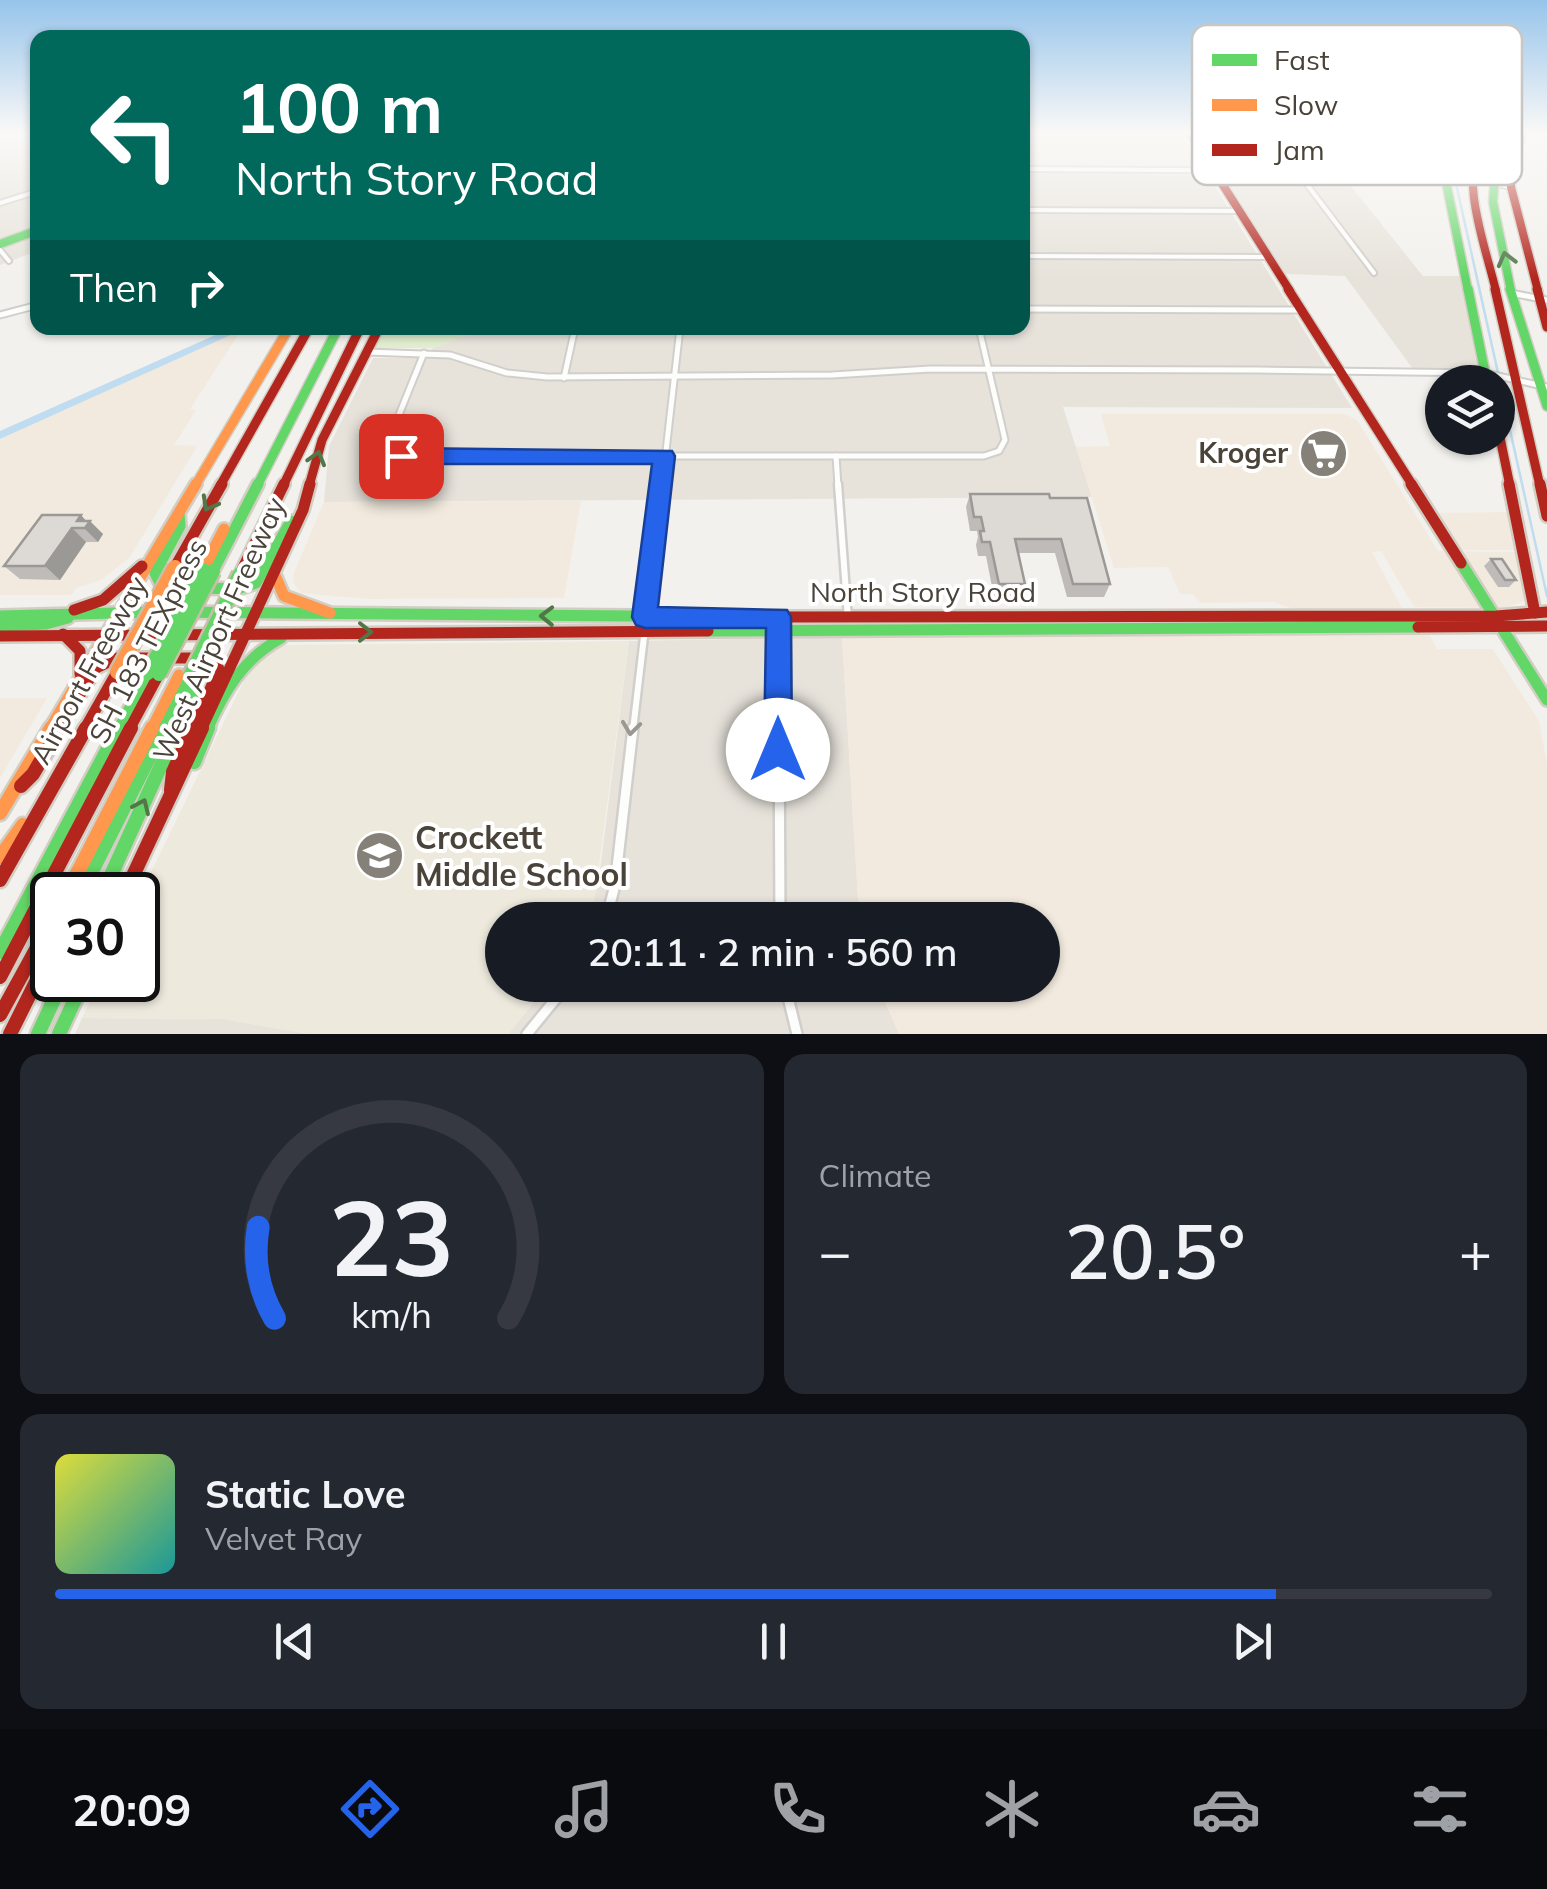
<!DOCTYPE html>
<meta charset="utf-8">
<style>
body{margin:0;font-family:Mulish,sans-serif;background:#242831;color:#f1f3f6;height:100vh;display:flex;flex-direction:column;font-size:38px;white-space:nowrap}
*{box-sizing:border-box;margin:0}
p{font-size:32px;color:#9ea1a6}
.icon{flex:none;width:55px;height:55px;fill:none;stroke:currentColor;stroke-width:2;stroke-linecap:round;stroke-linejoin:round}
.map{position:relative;height:1034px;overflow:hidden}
.drawer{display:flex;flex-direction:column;gap:20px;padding:20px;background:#0d0f14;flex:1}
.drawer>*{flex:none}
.hud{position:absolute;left:30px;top:30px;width:1000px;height:305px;border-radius:20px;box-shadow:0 2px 8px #0004;background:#00695c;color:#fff;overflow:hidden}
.tools{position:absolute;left:1425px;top:365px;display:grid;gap:20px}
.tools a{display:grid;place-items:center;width:90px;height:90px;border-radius:50%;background:#171b24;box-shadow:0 2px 8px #0004;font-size:50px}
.speed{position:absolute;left:30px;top:872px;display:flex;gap:20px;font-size:50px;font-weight:700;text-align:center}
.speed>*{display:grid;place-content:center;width:130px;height:130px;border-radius:50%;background:#171b24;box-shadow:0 2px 8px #0004;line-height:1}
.speed .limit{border:5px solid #111;border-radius:15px;background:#fff;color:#111}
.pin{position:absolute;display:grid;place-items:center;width:85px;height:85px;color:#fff;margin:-42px;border-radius:20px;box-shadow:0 5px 15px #0006}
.me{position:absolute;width:110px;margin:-55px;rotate:0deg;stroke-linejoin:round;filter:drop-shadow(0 0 8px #0008)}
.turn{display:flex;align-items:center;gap:35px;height:210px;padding:0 40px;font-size:45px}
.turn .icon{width:130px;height:130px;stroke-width:2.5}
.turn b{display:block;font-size:70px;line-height:85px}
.then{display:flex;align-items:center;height:95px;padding:0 40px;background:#0003;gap:20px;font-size:38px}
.big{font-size:75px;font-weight:600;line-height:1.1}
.drawer .tile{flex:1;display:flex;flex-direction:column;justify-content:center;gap:15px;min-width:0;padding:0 35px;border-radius:20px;background:#242831}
.drawer .dial{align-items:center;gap:0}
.dial svg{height:260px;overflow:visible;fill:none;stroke:#363941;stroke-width:7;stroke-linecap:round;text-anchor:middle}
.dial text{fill:#f1f3f6;stroke:none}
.song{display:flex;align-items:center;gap:30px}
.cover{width:120px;height:120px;border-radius:15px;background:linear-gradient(135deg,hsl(60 70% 55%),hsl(180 70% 35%))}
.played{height:10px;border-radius:5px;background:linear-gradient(90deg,#2563eb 85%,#363941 85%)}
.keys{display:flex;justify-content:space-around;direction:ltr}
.heat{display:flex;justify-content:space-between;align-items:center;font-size:55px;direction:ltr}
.drawer .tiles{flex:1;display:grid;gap:20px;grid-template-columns:1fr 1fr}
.tile:last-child{grid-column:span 2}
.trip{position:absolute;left:485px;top:902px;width:575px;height:100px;border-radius:50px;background:#171b24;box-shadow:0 2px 8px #0004;font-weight:600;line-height:100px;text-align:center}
.menu{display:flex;height:160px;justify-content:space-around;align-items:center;background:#090b0e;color:#9ea1a6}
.menu .icon{width:70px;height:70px}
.menu .selected{color:#2563eb}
.menu b{font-size:45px;color:#f1f3f6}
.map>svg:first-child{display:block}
.residential{fill:#e7e3db}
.commercial{fill:#f2eade}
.education{fill:#ede9dd}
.green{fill:#e0edce}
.water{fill:#bfdcf0}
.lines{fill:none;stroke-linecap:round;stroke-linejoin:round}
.stream{stroke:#bfdcf0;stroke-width:2.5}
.street-far3-casing{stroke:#d1cfcb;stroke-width:8}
.street-far2-casing{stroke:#d1cfcb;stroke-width:9}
.street-far1-casing{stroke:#d1cfcb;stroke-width:11}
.street-casing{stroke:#d1cfcb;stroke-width:14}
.fast-far3-casing{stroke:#d2cec4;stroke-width:11}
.fast-far2-casing{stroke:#d2cec4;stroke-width:12}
.fast-far1-casing{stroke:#d2cec4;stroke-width:16}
.fast-casing{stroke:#d2cec4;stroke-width:19}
.slow-far2-casing{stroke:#d2cec4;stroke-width:12}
.slow-far1-casing{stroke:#d2cec4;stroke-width:16}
.slow-casing{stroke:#d2cec4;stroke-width:19}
.jam-far3-casing{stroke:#d2cec4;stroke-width:11}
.jam-far2-casing{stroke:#d2cec4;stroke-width:12}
.jam-far1-casing{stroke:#d2cec4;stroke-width:16}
.jam-casing{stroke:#d2cec4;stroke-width:19}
.street-far3{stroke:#fdfdfc;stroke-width:4}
.street-far2{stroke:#fdfdfc;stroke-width:5}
.street-far1{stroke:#fdfdfc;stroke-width:6}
.street{stroke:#fdfdfc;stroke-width:9}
.fast-far3{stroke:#63d668;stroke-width:8}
.fast-far2{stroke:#63d668;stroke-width:9}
.fast-far1{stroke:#63d668;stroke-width:11}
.fast{stroke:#63d668;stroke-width:14}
.slow-far2{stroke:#ff974d;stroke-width:9}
.slow-far1{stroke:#ff974d;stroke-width:11}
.slow{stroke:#ff974d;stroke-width:14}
.jam-far3{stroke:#b3261e;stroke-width:8}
.jam-far2{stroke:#b3261e;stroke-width:9}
.jam-far1{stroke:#b3261e;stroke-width:11}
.jam{stroke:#b3261e;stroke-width:14}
.fast-bridge-casing{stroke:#cabea9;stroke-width:19;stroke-linecap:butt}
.slow-bridge-casing{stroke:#cabea9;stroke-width:19;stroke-linecap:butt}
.fast-bridge{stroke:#63d668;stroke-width:14}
.slow-bridge{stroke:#ff974d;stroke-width:14}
.wall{fill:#bebbb8}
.shaded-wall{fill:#9b9996}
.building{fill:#dddad6;stroke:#9b9996;stroke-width:2.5}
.oneway{stroke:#537649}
.oneway2{stroke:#9b9791}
.route{fill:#2563eb;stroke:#184099;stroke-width:2.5}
.labels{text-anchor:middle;stroke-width:8;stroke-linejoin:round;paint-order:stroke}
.poi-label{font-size:28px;font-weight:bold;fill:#4a4339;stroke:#fff;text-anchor:end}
.street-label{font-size:28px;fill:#4a4339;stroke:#fff}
.near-poi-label{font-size:32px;font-weight:bold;fill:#4a4339;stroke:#fff;text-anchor:start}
.key{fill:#fff;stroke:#c9c7c4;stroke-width:2.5}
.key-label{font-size:28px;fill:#4a4339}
</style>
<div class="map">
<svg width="1547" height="1034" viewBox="0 0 1547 1034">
<rect width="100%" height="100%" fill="#f3f1ed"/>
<g class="residential">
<polygon points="0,133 37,133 37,251 0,265"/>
<polygon points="1195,133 1443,133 1437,169 1338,170 1423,276 1463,276 1479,370 1413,369 1345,276 1286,274"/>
<polygon points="1023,173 1208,175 1352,408 1063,407 1092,497 324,502 329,446 373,358 427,358 433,348 485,328 1022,328"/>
<polygon points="842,637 858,898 863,920 589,920 599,878 629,641"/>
<polygon points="548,985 878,985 899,1034 508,1034"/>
<polygon points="82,1018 223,1019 310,1034 75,1034"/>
</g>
<g class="commercial">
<polygon points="242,329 190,409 196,410 174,445 197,446 130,557 101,580 76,588 71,595 0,595 0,439"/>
<polygon points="1101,414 1345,414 1357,420 1438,551 1516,552 1527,600 1505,608 1414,607 1381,551 1372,552 1402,608 1294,609 1273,602 1201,603 1192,594 1180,594 1168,567 1114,568 1076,447 1110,446"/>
<polygon points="581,501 564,598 366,599 301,593 294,584 293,575 324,502"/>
<polygon points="1509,512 1516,550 1462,550 1437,513"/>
<polygon points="1429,634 1437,649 1493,649 1539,721 1547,764 1547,1034 899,1034 878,985 1042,985 1042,920 863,920 858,898 842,637"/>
<polygon points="0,698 47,698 0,778"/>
</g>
<g class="education">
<polygon points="1023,133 1182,133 1202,166 1023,165"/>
<polygon points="629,641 593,910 589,920 502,920 502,985 548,985 508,1034 310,1034 223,1019 82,1018 100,980 138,980 138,899 253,662 285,645"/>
</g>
<polygon class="green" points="383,328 485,328 433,348 373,348"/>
<polygon class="water" points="231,328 246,328 0,439 0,431"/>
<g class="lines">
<g class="stream">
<polyline points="1454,171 1454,153 1461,133"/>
<polyline points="1455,179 1498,373"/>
<polyline points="1500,385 1547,596"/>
</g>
<defs>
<g id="street-far3">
<polyline points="1268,133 1374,273"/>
<polyline points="1344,133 1377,170"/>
<polyline points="1022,169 1444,172 1511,187"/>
<polyline points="0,203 38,191"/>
<polyline points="1022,210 1239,211"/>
<polyline points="0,250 9,261"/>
<polyline points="1022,256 1268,257"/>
</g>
<g id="street-far2">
<polyline points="1516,294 1547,300"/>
<polyline points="1022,309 1300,310"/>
<polyline points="0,315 38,305"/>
<polyline points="367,352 450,355 507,373 547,377 832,375 930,369 1259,370 1485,373 1547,387"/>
<polyline points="424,353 390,437 389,446 401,456 984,456 999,451 1005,440 979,328"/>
<polyline points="564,378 575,328"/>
<polyline points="836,456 838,486"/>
<polyline points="662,486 680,328"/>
</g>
<g id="street-far1">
<polyline points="838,484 848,619"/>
<polyline points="778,628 779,730"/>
<polyline points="633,730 662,484"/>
</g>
<g id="street">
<polyline points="779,728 780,920"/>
<polyline points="606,920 615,885 633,728"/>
<polyline points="785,985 797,1034"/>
<polyline points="527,1034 567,985"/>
</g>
<g id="fast-far3">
<polyline points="1452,133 1444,172 1468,291"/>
<polyline points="1498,133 1493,202 1511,291"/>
<polyline points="0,244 38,230"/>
</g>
<g id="fast-far2">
<polyline points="1468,289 1487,382"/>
<polyline points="1510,289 1547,406"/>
<polyline points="257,486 338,328"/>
</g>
<g id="fast-far1">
<polyline points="179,513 180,526 155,573 162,587 237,589 256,583 291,521"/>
<polyline points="1461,563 1547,700"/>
<polyline points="213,571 258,484"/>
<polyline points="0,616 155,612 765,617"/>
<polyline points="0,626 46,624 68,618"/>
<polyline points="708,631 1418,627"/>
<polyline points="118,730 148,673"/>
<polyline points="163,730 190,676"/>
<polyline points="177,730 201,677"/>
<path d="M207,730C224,691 243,659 281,638"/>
</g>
<g id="fast">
<polyline points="194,762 208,728"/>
<polyline points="80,895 164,728"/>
<polyline points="102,895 178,728"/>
<polyline points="0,952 119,728"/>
<polyline points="38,1034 63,980"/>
<polyline points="59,1034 84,980"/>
</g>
<polyline id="slow-far2" points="195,486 289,328"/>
<g id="slow-far1">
<polyline points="203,570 224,529"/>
<polyline points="274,573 284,596 330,613"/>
<polyline points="49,730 196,484"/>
<polyline points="151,730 179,675"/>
</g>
<g id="slow">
<polyline points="0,813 51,728"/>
<polyline points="0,857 23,825"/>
<polyline points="66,895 152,728"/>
</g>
<g id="jam-far3">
<polyline points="1190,133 1290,291"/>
<path d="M1481,133C1460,183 1484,241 1496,291"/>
<polyline points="1523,133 1511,163 1511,187 1538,291"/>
</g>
<g id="jam-far2">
<polyline points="1288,289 1413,486"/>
<polyline points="1495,289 1540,486"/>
<polyline points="1537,289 1547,327"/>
<polyline points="1498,428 1510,486"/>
<polyline points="220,486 309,328"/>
<polyline points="283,486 360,328"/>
<polyline points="309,486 322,440 379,328"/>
</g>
<g id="jam-far1">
<polyline points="1411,484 1461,563"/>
<polyline points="1509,484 1535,613"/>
<polyline points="1540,484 1547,516"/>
<polyline points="175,567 222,484"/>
<polyline points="240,574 284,484"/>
<polyline points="74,610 103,600 142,566"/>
<polyline points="765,617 1496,616 1547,612"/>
<polyline points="1418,627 1547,626"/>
<polyline points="63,634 80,651 80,674"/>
<polyline points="0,636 708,631"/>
<polyline points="59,730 96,668 117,658 212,658 219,669 192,730"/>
<polyline points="84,730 117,672"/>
<polyline points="129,730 159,674"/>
<polyline points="201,730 303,510 310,484"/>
</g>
<g id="jam">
<polyline points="21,786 33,774 60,728"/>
<polyline points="171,790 173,772 193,728"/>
<polyline points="0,880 86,728"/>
<polyline points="124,895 202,728"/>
<polyline points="0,977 131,728"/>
<polyline points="0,1015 52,920"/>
<polyline points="10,1034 52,950"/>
</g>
</defs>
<use href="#street-far3" class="street-far3-casing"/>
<use href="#street-far2" class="street-far2-casing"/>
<use href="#street-far1" class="street-far1-casing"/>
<use href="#street" class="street-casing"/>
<use href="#fast-far3" class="fast-far3-casing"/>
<use href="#fast-far2" class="fast-far2-casing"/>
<use href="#fast-far1" class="fast-far1-casing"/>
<use href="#fast" class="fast-casing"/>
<use href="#slow-far2" class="slow-far2-casing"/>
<use href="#slow-far1" class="slow-far1-casing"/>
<use href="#slow" class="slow-casing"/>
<use href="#jam-far3" class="jam-far3-casing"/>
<use href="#jam-far2" class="jam-far2-casing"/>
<use href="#jam-far1" class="jam-far1-casing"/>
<use href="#jam" class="jam-casing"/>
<use href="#street-far3" class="street-far3"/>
<use href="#street-far2" class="street-far2"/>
<use href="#street-far1" class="street-far1"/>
<use href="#street" class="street"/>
<use href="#fast-far3" class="fast-far3"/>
<use href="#fast-far2" class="fast-far2"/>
<use href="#fast-far1" class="fast-far1"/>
<use href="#fast" class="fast"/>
<use href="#slow-far2" class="slow-far2"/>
<use href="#slow-far1" class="slow-far1"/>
<use href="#slow" class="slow"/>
<use href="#jam-far3" class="jam-far3"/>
<use href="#jam-far2" class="jam-far2"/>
<use href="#jam-far1" class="jam-far1"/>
<use href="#jam" class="jam"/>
<defs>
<g id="fast-bridge">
<polyline points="148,673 203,570"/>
<polyline points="159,674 213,571"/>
<polyline points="190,676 240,574"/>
</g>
<g id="slow-bridge">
<polyline points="117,672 175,567"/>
<polyline points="201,677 208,654"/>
</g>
</defs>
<use href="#fast-bridge" class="fast-bridge-casing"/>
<use href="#slow-bridge" class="slow-bridge-casing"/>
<use href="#fast-bridge" class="fast-bridge"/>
<use href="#slow-bridge" class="slow-bridge"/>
</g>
<g class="wall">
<polygon points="970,494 1050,498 1110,584 1104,597 1067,597 1055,553 1018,553 1025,584 1020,597 994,597 986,556 978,556 976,545 978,537 977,531 970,531 966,507"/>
<polygon points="86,521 103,534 98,542 86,542 60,580 20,579 4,566"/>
<polygon points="1491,559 1516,580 1509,587 1498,587 1484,566"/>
</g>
<g class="shaded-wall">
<polygon points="81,515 88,523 90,521 103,534 98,542 77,521"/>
<polygon points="72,528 86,542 60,580 45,566"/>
</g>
<g class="building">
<polygon points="970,494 1049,494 1050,498 1087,498 1110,584 1073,584 1061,539 1015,539 1025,584 999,584 990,542 982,542 980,531 984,531 981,517 974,517"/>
<polygon points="42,515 81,515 77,521 90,521 85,528 72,528 45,566 4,566"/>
<polygon points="1491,559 1502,559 1516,580 1505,580"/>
</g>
<defs><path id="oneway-chevron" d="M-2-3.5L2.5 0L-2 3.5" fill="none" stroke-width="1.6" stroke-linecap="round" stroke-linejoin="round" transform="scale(2.5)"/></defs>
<g class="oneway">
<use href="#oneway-chevron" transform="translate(1506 259) rotate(-105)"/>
<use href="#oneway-chevron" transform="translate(317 458) rotate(-74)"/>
<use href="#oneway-chevron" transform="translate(209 504) rotate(119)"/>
<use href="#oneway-chevron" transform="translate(547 616) rotate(-179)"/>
<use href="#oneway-chevron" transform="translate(365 632)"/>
<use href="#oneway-chevron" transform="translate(142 806) rotate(-66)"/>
</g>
<use class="oneway2" href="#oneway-chevron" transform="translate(631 728) rotate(97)"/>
<linearGradient id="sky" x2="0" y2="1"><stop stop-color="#97c4eb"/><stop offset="0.48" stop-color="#faf9f7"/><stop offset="1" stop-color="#faf9f7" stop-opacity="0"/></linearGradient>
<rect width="1547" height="278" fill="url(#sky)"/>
<polygon class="route" points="401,448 672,451 675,456 658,607 787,610 791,617 792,750 788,759 778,763 768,759 764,750 766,628 645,628 636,625 632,617 652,464 401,464 390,456"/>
<defs>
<symbol id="supermarket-disc" viewBox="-11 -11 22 22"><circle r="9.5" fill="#858078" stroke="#fff"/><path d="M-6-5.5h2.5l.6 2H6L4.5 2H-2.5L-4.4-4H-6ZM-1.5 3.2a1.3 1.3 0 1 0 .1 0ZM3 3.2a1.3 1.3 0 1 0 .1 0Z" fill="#fff"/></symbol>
<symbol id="school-disc" viewBox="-11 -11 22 22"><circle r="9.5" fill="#858078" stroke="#fff"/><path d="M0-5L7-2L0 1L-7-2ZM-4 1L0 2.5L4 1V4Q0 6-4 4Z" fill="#fff"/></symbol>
</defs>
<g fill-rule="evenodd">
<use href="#supermarket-disc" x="1296" y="426" width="55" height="55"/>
<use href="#school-disc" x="352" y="828" width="55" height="55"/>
</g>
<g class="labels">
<g class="poi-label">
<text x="1288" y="463">Kroger</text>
</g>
<g class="street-label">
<text x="923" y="602">North Story Road</text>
<text transform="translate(219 629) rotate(-66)" y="10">West Airport Freeway</text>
<text transform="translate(148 641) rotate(-63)" y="10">SH 183 TEXpress</text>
<text transform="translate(89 670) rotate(-61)" y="10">Airport Freeway</text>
</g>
<g class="near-poi-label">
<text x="415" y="849">Crockett<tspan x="415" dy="37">Middle School</tspan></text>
</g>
</g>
<rect x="1192" y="25" width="330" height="160" rx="15" class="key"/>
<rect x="1212" y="54" width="45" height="12" fill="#63d668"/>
<rect x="1212" y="99" width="45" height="12" fill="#ff974d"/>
<rect x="1212" y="144" width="45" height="12" fill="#b3261e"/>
<g class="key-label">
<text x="1274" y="70">Fast</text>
<text x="1274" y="115">Slow</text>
<text x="1274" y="160">Jam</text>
</g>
</svg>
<div class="tools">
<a><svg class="icon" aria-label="layers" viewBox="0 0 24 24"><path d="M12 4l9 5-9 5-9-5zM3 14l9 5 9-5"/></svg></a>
</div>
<div class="speed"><div class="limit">30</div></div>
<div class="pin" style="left:401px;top:456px;background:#d93025"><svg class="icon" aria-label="arrive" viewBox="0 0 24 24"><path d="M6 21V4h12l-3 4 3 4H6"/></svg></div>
<svg class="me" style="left:778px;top:750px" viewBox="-20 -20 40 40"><circle r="19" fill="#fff"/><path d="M0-13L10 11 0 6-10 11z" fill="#2563eb"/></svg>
<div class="trip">20:11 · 2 min · 560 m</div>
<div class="hud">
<div class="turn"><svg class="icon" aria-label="left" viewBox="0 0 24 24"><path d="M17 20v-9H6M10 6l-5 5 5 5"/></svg><div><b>100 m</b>North Story Road</div></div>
<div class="then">Then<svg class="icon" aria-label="right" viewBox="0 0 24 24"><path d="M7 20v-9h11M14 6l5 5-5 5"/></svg></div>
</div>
</div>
<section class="drawer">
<div class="tiles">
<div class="tile dial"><svg viewBox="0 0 100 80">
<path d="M14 69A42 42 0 1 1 86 69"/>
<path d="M14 69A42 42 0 0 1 9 41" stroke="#2563eb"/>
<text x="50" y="56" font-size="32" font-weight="700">23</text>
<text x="50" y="72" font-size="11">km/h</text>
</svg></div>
<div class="tile"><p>Climate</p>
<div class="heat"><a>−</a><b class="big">20.5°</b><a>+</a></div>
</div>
<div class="tile">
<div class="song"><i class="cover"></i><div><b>Static Love</b><p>Velvet Ray</p></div></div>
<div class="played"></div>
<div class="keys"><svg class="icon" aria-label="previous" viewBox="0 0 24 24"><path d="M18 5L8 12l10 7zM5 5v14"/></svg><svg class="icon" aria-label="pause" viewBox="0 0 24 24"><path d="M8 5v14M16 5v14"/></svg><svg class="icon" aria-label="next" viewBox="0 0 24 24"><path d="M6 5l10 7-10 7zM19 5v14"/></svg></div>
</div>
</div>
</section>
<nav class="menu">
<b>20:09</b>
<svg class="icon selected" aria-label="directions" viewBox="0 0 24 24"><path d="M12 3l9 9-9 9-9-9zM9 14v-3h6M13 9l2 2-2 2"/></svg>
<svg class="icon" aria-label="music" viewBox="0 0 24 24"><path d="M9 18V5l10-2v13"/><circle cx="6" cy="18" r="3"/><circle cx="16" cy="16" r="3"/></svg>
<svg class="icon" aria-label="phone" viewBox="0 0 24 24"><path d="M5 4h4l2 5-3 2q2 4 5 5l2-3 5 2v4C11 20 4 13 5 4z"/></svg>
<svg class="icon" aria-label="climate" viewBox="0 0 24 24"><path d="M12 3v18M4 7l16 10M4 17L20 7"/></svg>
<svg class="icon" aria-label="car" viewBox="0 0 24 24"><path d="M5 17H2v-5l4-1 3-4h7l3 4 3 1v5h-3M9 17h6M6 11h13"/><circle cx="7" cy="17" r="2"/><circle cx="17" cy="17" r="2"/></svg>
<svg class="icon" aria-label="filters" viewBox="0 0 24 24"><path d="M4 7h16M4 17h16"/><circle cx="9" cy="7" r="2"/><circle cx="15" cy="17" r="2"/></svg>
</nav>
